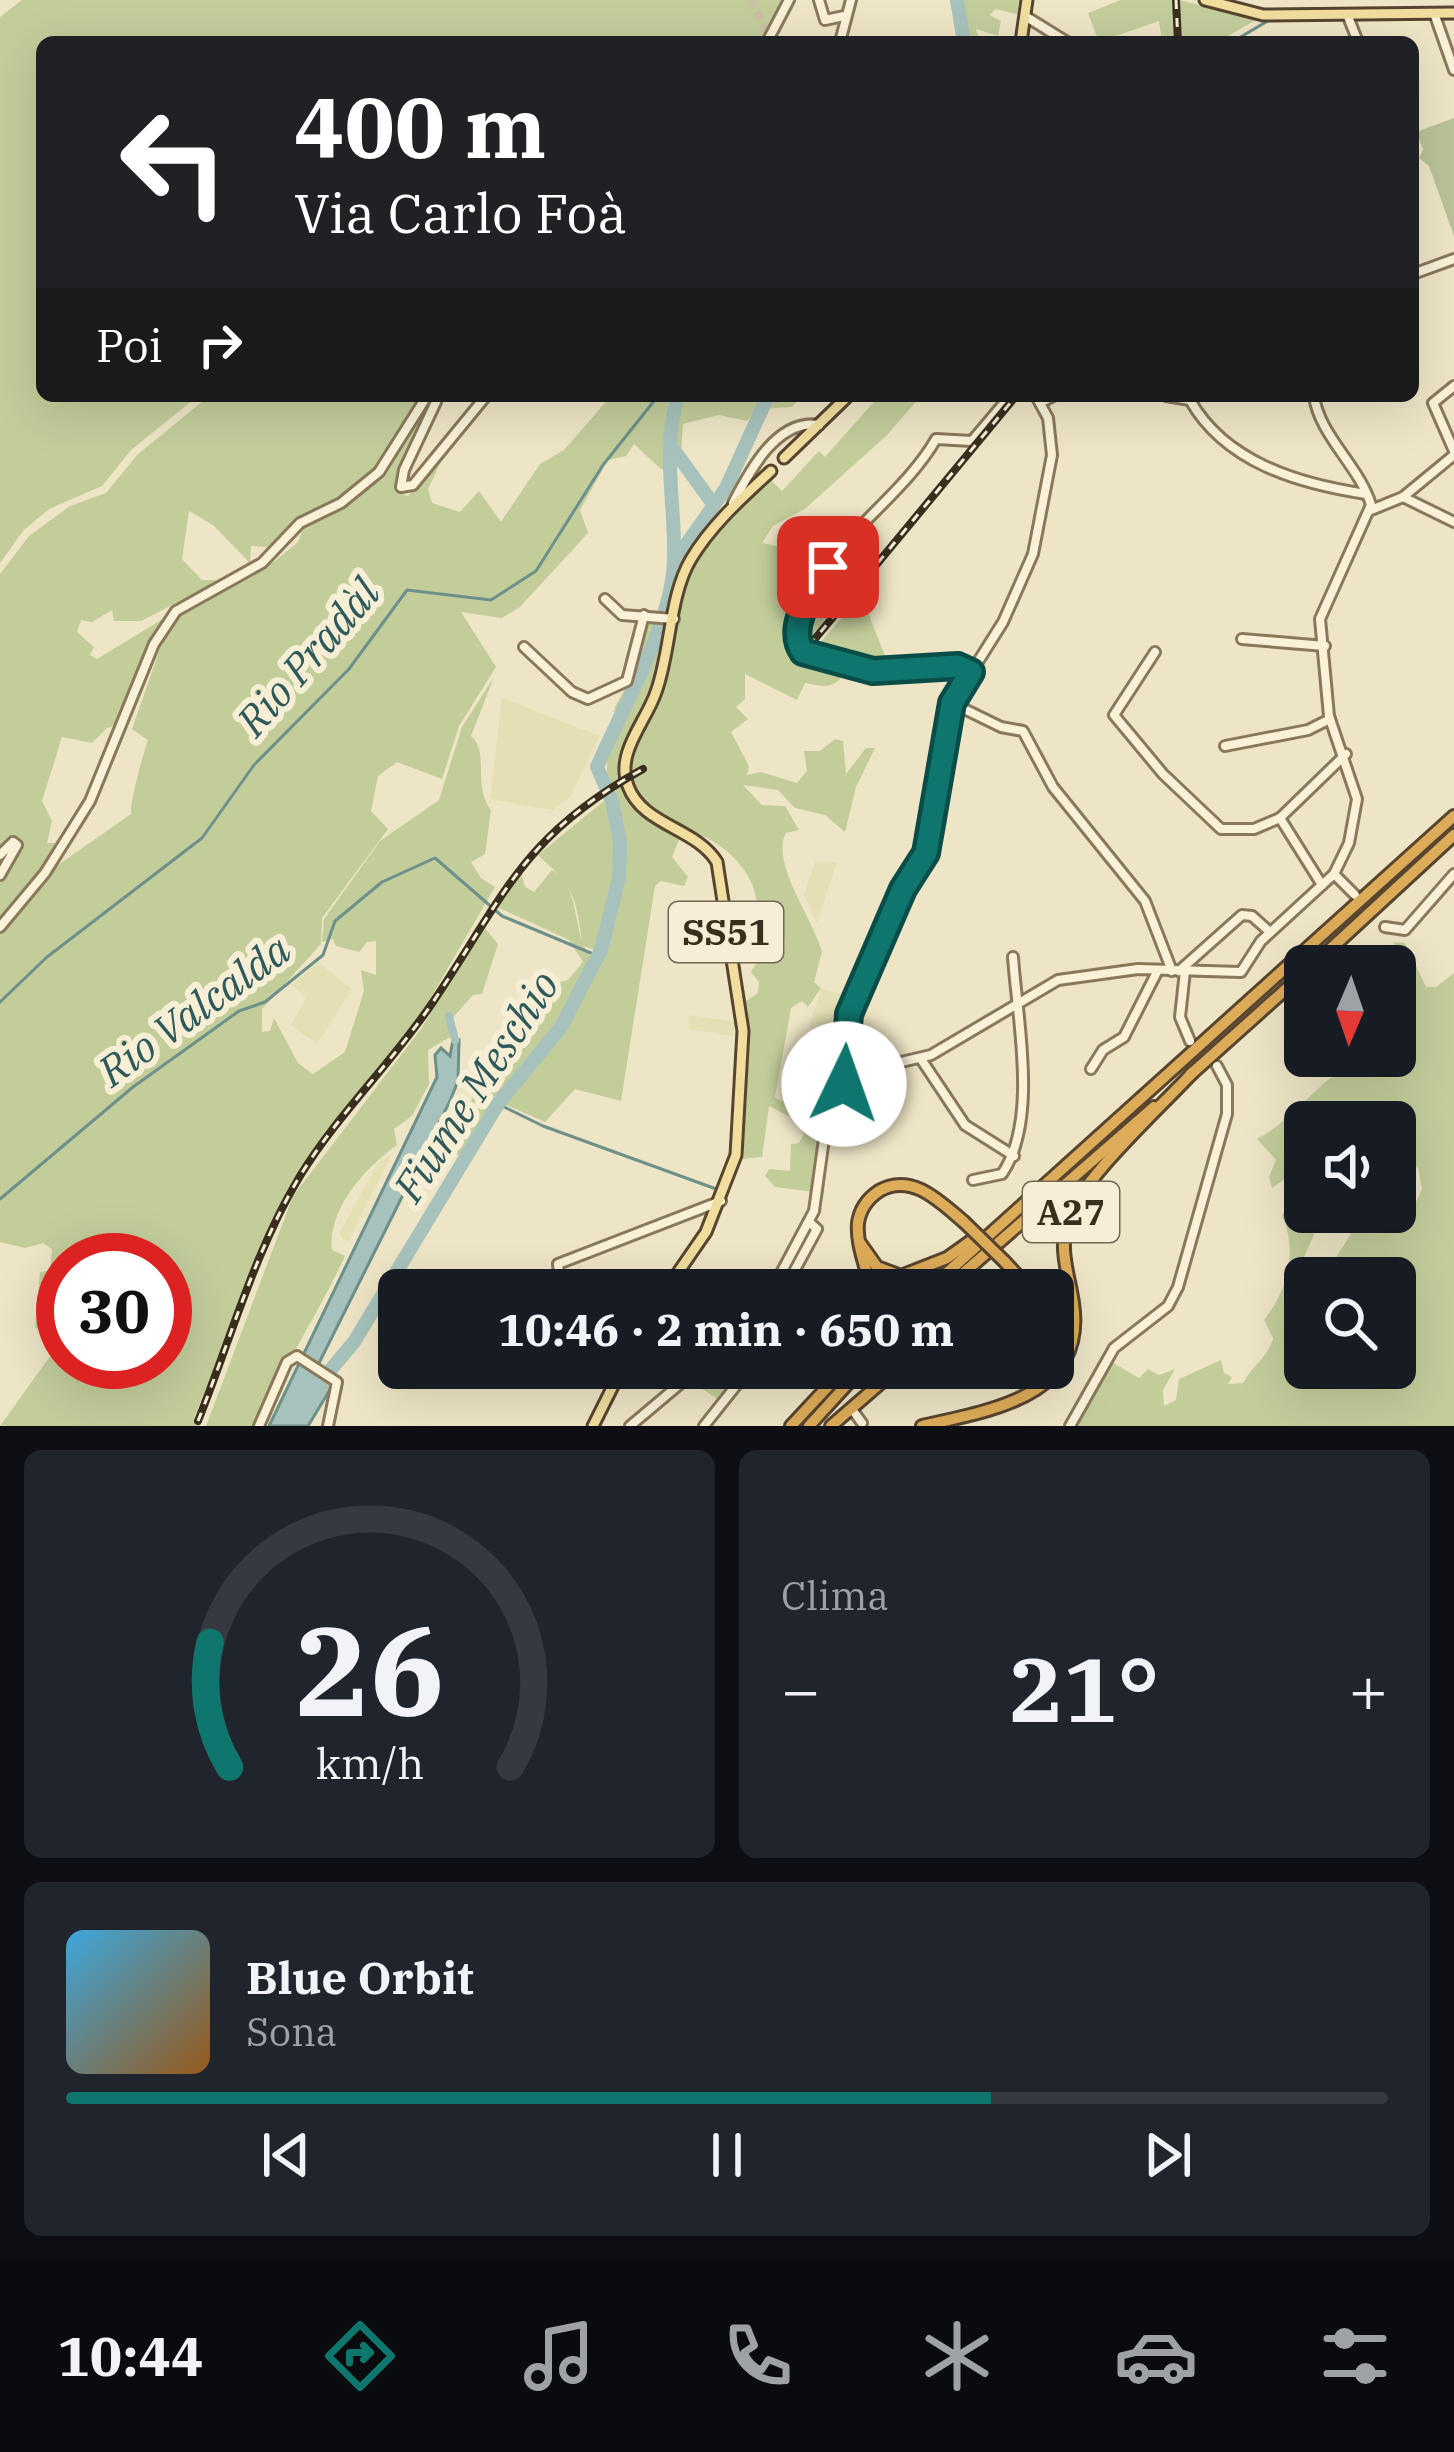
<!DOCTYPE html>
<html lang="it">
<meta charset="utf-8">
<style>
body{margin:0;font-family:"IBM Plex Serif",serif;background:#20242c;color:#f1f3f6;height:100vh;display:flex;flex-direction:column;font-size:45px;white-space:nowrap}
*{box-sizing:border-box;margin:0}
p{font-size:39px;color:#9ea1a6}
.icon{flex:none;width:66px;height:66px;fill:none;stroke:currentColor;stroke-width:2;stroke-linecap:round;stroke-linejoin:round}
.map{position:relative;height:1426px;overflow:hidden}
.panel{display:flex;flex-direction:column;gap:24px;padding:24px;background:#0d0f14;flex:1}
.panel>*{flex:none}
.top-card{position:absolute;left:36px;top:36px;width:1383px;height:366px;border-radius:18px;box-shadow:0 12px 48px #0002;background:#202124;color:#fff;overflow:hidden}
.needle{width:78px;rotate:182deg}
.controls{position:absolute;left:1284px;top:945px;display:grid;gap:24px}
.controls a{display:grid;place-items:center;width:132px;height:132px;border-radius:18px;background:#171b24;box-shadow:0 12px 48px #0002;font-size:60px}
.speed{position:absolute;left:36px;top:1233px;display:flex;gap:24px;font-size:60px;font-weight:700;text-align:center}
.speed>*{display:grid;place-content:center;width:156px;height:156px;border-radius:50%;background:#171b24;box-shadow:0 12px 48px #0002;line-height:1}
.speed .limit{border:18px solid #d22;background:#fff;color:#111}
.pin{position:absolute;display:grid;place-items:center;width:102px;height:102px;color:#fff;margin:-51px;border-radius:24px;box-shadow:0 6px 18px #0006}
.me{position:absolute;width:132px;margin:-66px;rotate:3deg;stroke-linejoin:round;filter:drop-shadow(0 0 9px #0008)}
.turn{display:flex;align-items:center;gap:42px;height:252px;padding:0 60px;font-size:54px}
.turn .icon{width:156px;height:156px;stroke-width:2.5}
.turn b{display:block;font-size:84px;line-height:102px}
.then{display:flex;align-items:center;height:114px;padding:0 60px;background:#0003;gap:24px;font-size:45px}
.big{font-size:90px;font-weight:700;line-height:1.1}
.panel .card{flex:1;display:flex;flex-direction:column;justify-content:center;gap:18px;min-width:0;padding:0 42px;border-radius:18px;background:#20242c}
.panel .dial{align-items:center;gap:0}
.dial svg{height:312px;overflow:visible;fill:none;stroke:#363941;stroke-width:7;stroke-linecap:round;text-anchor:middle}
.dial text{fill:#f1f3f6;stroke:none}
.song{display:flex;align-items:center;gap:36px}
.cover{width:144px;height:144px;border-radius:18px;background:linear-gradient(135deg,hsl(200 70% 55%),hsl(30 70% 35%))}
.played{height:12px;border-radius:6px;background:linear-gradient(90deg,#0f766e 70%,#363941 70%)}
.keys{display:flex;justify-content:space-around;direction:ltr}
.heat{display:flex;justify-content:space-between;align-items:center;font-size:66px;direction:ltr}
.panel .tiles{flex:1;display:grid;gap:24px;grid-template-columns:1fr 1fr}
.card:last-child{grid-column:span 2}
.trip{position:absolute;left:378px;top:1269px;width:696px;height:120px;border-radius:18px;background:#171b24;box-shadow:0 12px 48px #0002;font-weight:700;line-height:120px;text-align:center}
.dock{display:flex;height:192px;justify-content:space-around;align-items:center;background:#090b0e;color:#9ea1a6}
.dock .icon{width:84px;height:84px}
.dock .active{color:#0f766e}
.dock b{font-size:54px;color:#f1f3f6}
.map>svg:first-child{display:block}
.farmland{fill:#e4e0b3}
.green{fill:#c3cd9a;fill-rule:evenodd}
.cemetery{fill:#bac298}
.water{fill:#a7c2bc;stroke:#6e908a;stroke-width:3}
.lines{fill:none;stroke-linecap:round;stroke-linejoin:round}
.stream{stroke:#6e908a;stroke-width:3}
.canal{stroke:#a7c2bc;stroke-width:8}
.river{stroke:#a7c2bc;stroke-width:14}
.major-tunnel{stroke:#cac0a5;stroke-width:9;stroke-dasharray:9 4.5;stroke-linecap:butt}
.minor-casing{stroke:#8a785b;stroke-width:14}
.major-casing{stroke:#584530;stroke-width:15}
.highway-casing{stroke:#584530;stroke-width:16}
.minor{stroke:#f9f2d9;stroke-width:8}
.major{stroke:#f1dd9e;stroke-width:9}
.highway{stroke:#ddac58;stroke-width:10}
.rail-casing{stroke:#3a2e1f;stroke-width:8}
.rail{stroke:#f6efd6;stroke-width:3;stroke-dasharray:9;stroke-linecap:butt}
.highway-bridge-casing{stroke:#584530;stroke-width:16;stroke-linecap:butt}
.highway-bridge{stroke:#ddac58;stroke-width:10}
.route-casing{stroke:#0a4d48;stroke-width:30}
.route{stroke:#0f766e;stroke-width:21}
.labels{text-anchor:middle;stroke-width:12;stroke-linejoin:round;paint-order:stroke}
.shield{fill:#f6efd6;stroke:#726856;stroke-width:3}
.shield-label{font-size:36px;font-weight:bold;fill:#3a2e1f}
.water-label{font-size:42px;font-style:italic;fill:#2f595a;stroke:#f6efd6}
</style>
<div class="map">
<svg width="1454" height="1426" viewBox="0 0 1454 1426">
<rect width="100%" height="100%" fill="#eee5c6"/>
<g class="farmland">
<polygon points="502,698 600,736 570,797 553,810 490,799"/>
<polygon points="815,862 837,862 817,923 804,895"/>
<polygon points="318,962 352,989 317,1044 291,1025 306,998 292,985"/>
<polygon points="821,988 843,995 839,1034 809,1027"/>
<polygon points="690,1015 735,1022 733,1036 688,1029"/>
<polygon points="391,1155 348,1243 339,1234 378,1163"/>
</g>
<g class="green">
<polygon points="22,0 785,0 765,42 42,42 42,396 198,396 131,450 102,486 49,509 24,530 0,563 0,17"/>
<polygon points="962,0 1019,0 1017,14 995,9 990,15 1001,21 998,36 976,29 980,42 969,42"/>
<polygon points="1121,0 1173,0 1175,42 1162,42 1159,21 1099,42 1088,13"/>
<polygon points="1179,0 1258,19 1217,42 1181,42"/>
<polygon points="209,396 422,396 377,470 340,500 304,515 268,547 251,546 250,563 213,525 189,511 182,559 202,580 220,580 141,621 114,621 112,610 92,622 81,620 77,632 94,647 90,655 97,659 171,614 158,630 120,725 107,728 92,743 62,737 42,801 52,821 47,843 62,843 0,923 0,881 18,850 0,851 0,574 29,536 70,506 106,493 137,455"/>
<path d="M611,396H801L792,407L758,409L747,421L719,415L683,424L681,453L662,470L634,444L626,456L608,460L580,510L588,533L520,607L502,618L461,612L496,667L459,726L442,779L397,762L378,776L371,811L388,829L322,918L321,944L262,1009V1032L270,1031L274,1018L298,1063L313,1074L345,1052L364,991L361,970L376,975V941L367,942L359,952L336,946L333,939L322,942L324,919L380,841L439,800L462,727L494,677L471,736C490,752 472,785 491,810L485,854L471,862L481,878L495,887L423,1011L287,1189L194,1418L200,1426H0L56,1348L35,1327L40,1272L50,1270L52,1249L43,1243L25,1248L0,1242V932L58,865L131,814C130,801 143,755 148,740L132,729L169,623L191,603L275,561L298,542L305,524L381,474L430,397L434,400L397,492L408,496L445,453L428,489L432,503L460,512L479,491L501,522L540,464L564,450ZM63,1260H165V1362H63Z"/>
<path d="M879,396H921L887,435L806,508L773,526L762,543L788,548L818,572C783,625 775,658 846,669C836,690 825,687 805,683L797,700L745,674V699L736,707L748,719L731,732L749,766L747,775L761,772L797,783L807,771L804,751H820L835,739L843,741L846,774L866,748H875L856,787L845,832L825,815L795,808L778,790L743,785L762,805L785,806L799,830L786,833C770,863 813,918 822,952L814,982L821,988L808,1007L802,1001L791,1008L775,1097L824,1128L815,1192L775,1187L765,1176L769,1169L790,1171L791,1144L799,1143L804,1134L796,1120L769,1106L762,1157L742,1159L748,1030L743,1003L758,993L759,982L751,972L764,951L784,952C788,932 774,931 763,915C754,902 757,892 750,880C738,855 709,834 683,830L672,857L688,877L684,886L661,881L655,886L621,1101L575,1089L545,1122L504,1104C564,1026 625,956 624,851L614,853L615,879L595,950L583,946C575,895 576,890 538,855L616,791C600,768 607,757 619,735L611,730L615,707L626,687L620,682L640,618L677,620L692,558L766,475L782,491L819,451L825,457Z"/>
<polygon points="824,581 829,615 803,646 800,628"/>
<polygon points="861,595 891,671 811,654"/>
<path d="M520,870L525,887L534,892L552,870C583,888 570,934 592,958L558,1025L460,1156L454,1153L475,1090L490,1084L503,1052L535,1028L547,986L568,980L583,962L569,940L495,906Z"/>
<path d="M483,926L498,944L482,994L473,995L449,1022L450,1037L428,1050L429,1084L412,1116L394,1129L397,1145C366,1167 327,1209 332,1250L345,1256C317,1316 283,1367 256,1426H206L293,1196L421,1029Z"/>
<path d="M1394,942L1405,943L1426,987H1436L1454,973V1426H1073L1110,1361L1139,1378L1148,1369L1159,1375L1175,1369L1163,1390L1164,1406L1176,1400L1179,1379L1221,1360L1224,1373L1232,1377L1228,1384L1243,1383C1251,1367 1270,1355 1273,1338L1264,1320C1288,1290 1298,1250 1282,1216L1292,1193L1285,1179L1272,1188L1269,1177L1276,1160L1257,1139C1311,1110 1326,1056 1395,1056V1042L1407,1035L1410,1016L1392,953ZM1305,1122H1395V1192L1418,1166L1422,1189L1414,1206L1395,1198V1212H1305ZM1329,1217L1351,1234L1323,1278L1300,1266L1321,1219ZM1305,1278H1395V1368H1305Z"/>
<polygon points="705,1368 743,1368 717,1399 691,1381"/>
</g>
<polygon class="cemetery" points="1454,118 1454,236 1429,166 1419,158 1423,149 1416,132"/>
<polygon class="water" points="453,1040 459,1040 458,1081 450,1101 317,1367 332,1380 331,1388 308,1426 269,1426 437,1077 435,1055 441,1048 450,1056"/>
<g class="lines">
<g class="stream">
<polyline points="1232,42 1273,18"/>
<polyline points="0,1002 47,957 202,838 254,765 349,669 407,590 491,600 536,571 603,465 658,396"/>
<polyline points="498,1104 543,1126 719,1190"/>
<polyline points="0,1199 133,1087 239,1011 265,1002 323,955 335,921 382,882 435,858 502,916 598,956"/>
</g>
<polyline class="canal" points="449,1016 455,1040"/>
<g class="river">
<polyline points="957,0 964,42"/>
<polyline points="674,450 713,504"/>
<polyline points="674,562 726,488 768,396"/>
<path d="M317,1386L354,1342L498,1104L561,1027L601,950L619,878L620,842L612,801L597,767C622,708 672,625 674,561C676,506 661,450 678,396"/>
</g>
<polyline class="major-tunnel" points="751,0 773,42"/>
<defs>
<g id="minor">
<polyline points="819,0 825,20 844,16"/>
<polyline points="1434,13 1454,70"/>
<polyline points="1347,14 1358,42"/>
<polyline points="1025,16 1067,42"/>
<polyline points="767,42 789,0"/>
<polyline points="840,42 851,0"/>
<polyline points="1413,274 1454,259"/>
<polyline points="1454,386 1433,403 1454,451"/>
<polyline points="433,396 436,402 404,470 401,487 413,485 486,396"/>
<path d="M1166,396L1190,400C1225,462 1298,484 1366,494"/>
<polyline points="1040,403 1053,396"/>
<polyline points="1403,497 1454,522"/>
<path d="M733,503C749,472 777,418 819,425"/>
<polyline points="1371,510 1403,497 1454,455"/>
<polyline points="605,599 622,615 674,619"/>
<polyline points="1242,639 1325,646"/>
<polyline points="524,647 572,692 588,699 627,681 644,615"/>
<polyline points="1155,652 1114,715 1163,774 1221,829 1254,829 1280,818 1346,754"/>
<path d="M971,672C946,662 922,673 896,673C871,673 812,665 797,644C798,558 897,508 936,439L972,441L1010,396"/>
<polyline points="952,703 1001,727 1023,731 1053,787 1145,901 1172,971"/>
<polyline points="1225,746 1308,730 1330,719"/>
<polyline points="1280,818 1322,885"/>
<polyline points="0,855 13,842 17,845 0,875"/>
<polyline points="1334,874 1355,895"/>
<polyline points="0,927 45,873 90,801 154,644 176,611 262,563 300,523 341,503 379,472 427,396"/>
<polyline points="1385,927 1405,930 1454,874"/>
<polyline points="1179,971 1242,915 1252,916 1270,932"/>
<polyline points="1185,971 1180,1017 1190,1041"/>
<polyline points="921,1059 965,1125 1014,1156"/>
<polyline points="1091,1069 1103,1050 1124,1037 1158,970"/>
<path d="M844,1084L880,1067L931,1055L1058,980L1138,969L1241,972L1261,941L1334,874L1349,843L1357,799L1329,716L1320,619L1371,505C1360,467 1319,435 1314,396"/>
<path d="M973,1180L1002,1174C1039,1120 1017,1018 1013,957"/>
<polyline points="560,1282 558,1264 721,1201"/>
<polyline points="772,1290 814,1211 824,1139 844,1084 849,1014 892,911 926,852 952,703 1003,622 1033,554 1052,455 1048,418 1036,396"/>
<polyline points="784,1290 817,1229 809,1222"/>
<polyline points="798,1368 818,1383"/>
<polyline points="854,1412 862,1423"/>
<polyline points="259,1426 287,1362 297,1356 337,1382 328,1426"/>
<polyline points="630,1426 699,1368"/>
<polyline points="704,1426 750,1368"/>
<polyline points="1070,1426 1114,1348 1168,1306 1178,1287 1227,1114 1227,1085 1217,1066"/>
</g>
<g id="major">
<polyline points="1205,0 1263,15 1454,13"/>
<polyline points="1021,42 1027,0"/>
<polyline points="784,458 848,396"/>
<path d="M666,1290L706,1232L736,1155L743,1031L717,862C695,827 643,826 628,786C615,753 646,722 656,692C671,651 669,596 691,559C712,524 742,498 771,471"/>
<polyline points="593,1426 622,1368"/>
</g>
<g id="highway">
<polyline points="1312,966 1454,835"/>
<polyline points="1190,1075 1305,972"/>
<polyline points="860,1243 877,1267 901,1276 947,1258 975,1238"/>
<polyline points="1004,1261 1031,1290"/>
<path d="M871,1290C867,1268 856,1245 858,1223C860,1209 867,1199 879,1191C912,1172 940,1202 964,1222"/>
<polyline points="928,1290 1454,816"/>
<polyline points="944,1290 1154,1107"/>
<polyline points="1053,1340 1053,1359"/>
<polyline points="791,1426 845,1368"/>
<polyline points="809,1426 862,1368"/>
<polyline points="831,1426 898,1368"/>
<path d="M922,1426C991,1410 1087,1397 1073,1303C1069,1275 1058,1249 1068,1220C1080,1180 1162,1106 1193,1072"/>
</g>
</defs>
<use href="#minor" class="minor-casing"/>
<use href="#major" class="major-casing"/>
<use href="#highway" class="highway-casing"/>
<use href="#minor" class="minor"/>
<use href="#major" class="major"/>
<use href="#highway" class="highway"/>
<defs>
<g id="rail">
<polyline points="1176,0 1178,42"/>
<polyline points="809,646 1016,396"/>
<path d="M198,1421C230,1341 255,1250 300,1176C338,1114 392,1063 433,1002C505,895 522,836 643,769"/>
</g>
</defs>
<use href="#rail" class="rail-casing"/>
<use href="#rail" class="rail"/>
<defs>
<polyline id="highway-bridge" points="964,1222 1004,1261"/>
</defs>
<use href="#highway-bridge" class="highway-bridge-casing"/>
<use href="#highway-bridge" class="highway-bridge"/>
</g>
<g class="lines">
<defs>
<path id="route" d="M828,567C814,590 785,626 803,652L873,671L958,666L971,672L952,703L926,853L903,889L849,1014L844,1084"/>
</defs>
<use href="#route" class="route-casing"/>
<use href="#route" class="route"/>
</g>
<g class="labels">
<g class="shield">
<rect x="669" y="902" width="114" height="60" rx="9"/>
<rect x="1023" y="1182" width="96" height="60" rx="9"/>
</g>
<g class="shield-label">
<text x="726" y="945">SS51</text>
<text x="1071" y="1225">A27</text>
</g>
<g class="water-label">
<text transform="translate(308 657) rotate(-49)" y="15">Rio Pradàl</text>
<text transform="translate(194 1010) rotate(-36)" y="15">Rio Valcalda</text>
<text transform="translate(476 1086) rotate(-57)" y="15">Fiume Meschio</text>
</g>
</g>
</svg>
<div class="controls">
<a><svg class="needle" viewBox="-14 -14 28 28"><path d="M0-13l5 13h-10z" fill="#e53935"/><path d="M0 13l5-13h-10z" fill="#9ea1a6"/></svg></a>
<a><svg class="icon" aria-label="sound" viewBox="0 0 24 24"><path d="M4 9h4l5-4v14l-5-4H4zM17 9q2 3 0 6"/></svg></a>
<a><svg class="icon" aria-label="search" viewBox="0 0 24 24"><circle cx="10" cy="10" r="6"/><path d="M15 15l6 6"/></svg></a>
</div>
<div class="speed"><div class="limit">30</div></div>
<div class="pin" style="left:828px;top:567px;background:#d93025"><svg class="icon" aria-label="arrive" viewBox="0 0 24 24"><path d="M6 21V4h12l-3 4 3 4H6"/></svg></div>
<svg class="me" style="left:844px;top:1084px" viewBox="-20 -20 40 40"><circle r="19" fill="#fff"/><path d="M0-13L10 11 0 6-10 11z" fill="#0f766e"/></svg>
<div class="trip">10:46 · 2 min · 650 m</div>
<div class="top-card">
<div class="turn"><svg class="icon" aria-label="left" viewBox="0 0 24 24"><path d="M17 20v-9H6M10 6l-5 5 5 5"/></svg><div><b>400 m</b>Via Carlo Foà</div></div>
<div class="then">Poi<svg class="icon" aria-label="right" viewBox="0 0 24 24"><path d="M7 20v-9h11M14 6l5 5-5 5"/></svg></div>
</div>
</div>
<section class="panel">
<div class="tiles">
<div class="card dial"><svg viewBox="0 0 100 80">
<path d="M14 69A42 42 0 1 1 86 69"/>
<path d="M14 69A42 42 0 0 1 9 37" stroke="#0f766e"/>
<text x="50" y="56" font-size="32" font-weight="700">26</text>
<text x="50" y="72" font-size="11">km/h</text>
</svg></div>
<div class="card"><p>Clima</p>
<div class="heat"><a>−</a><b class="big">21°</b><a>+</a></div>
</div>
<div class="card">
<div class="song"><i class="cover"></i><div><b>Blue Orbit</b><p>Sona</p></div></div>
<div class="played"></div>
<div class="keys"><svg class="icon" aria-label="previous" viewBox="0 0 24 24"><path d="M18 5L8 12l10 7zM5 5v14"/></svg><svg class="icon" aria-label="pause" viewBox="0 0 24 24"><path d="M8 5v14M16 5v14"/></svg><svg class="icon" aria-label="next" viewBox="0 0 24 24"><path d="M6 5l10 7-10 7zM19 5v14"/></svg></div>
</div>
</div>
</section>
<nav class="dock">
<b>10:44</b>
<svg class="icon active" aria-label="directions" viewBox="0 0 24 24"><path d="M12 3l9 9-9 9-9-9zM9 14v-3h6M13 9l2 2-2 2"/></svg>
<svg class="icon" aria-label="music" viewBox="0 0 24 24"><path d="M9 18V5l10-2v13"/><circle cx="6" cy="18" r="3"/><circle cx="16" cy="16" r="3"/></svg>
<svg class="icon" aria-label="phone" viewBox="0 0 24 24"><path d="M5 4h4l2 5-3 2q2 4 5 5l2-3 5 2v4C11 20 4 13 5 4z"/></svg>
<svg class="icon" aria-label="climate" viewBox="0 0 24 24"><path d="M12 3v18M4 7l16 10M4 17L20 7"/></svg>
<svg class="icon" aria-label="car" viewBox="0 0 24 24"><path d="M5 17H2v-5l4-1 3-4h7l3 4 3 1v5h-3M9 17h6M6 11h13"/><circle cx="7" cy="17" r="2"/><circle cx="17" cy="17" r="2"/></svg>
<svg class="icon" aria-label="filters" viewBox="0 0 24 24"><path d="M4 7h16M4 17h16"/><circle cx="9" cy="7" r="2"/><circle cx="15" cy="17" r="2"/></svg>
</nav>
